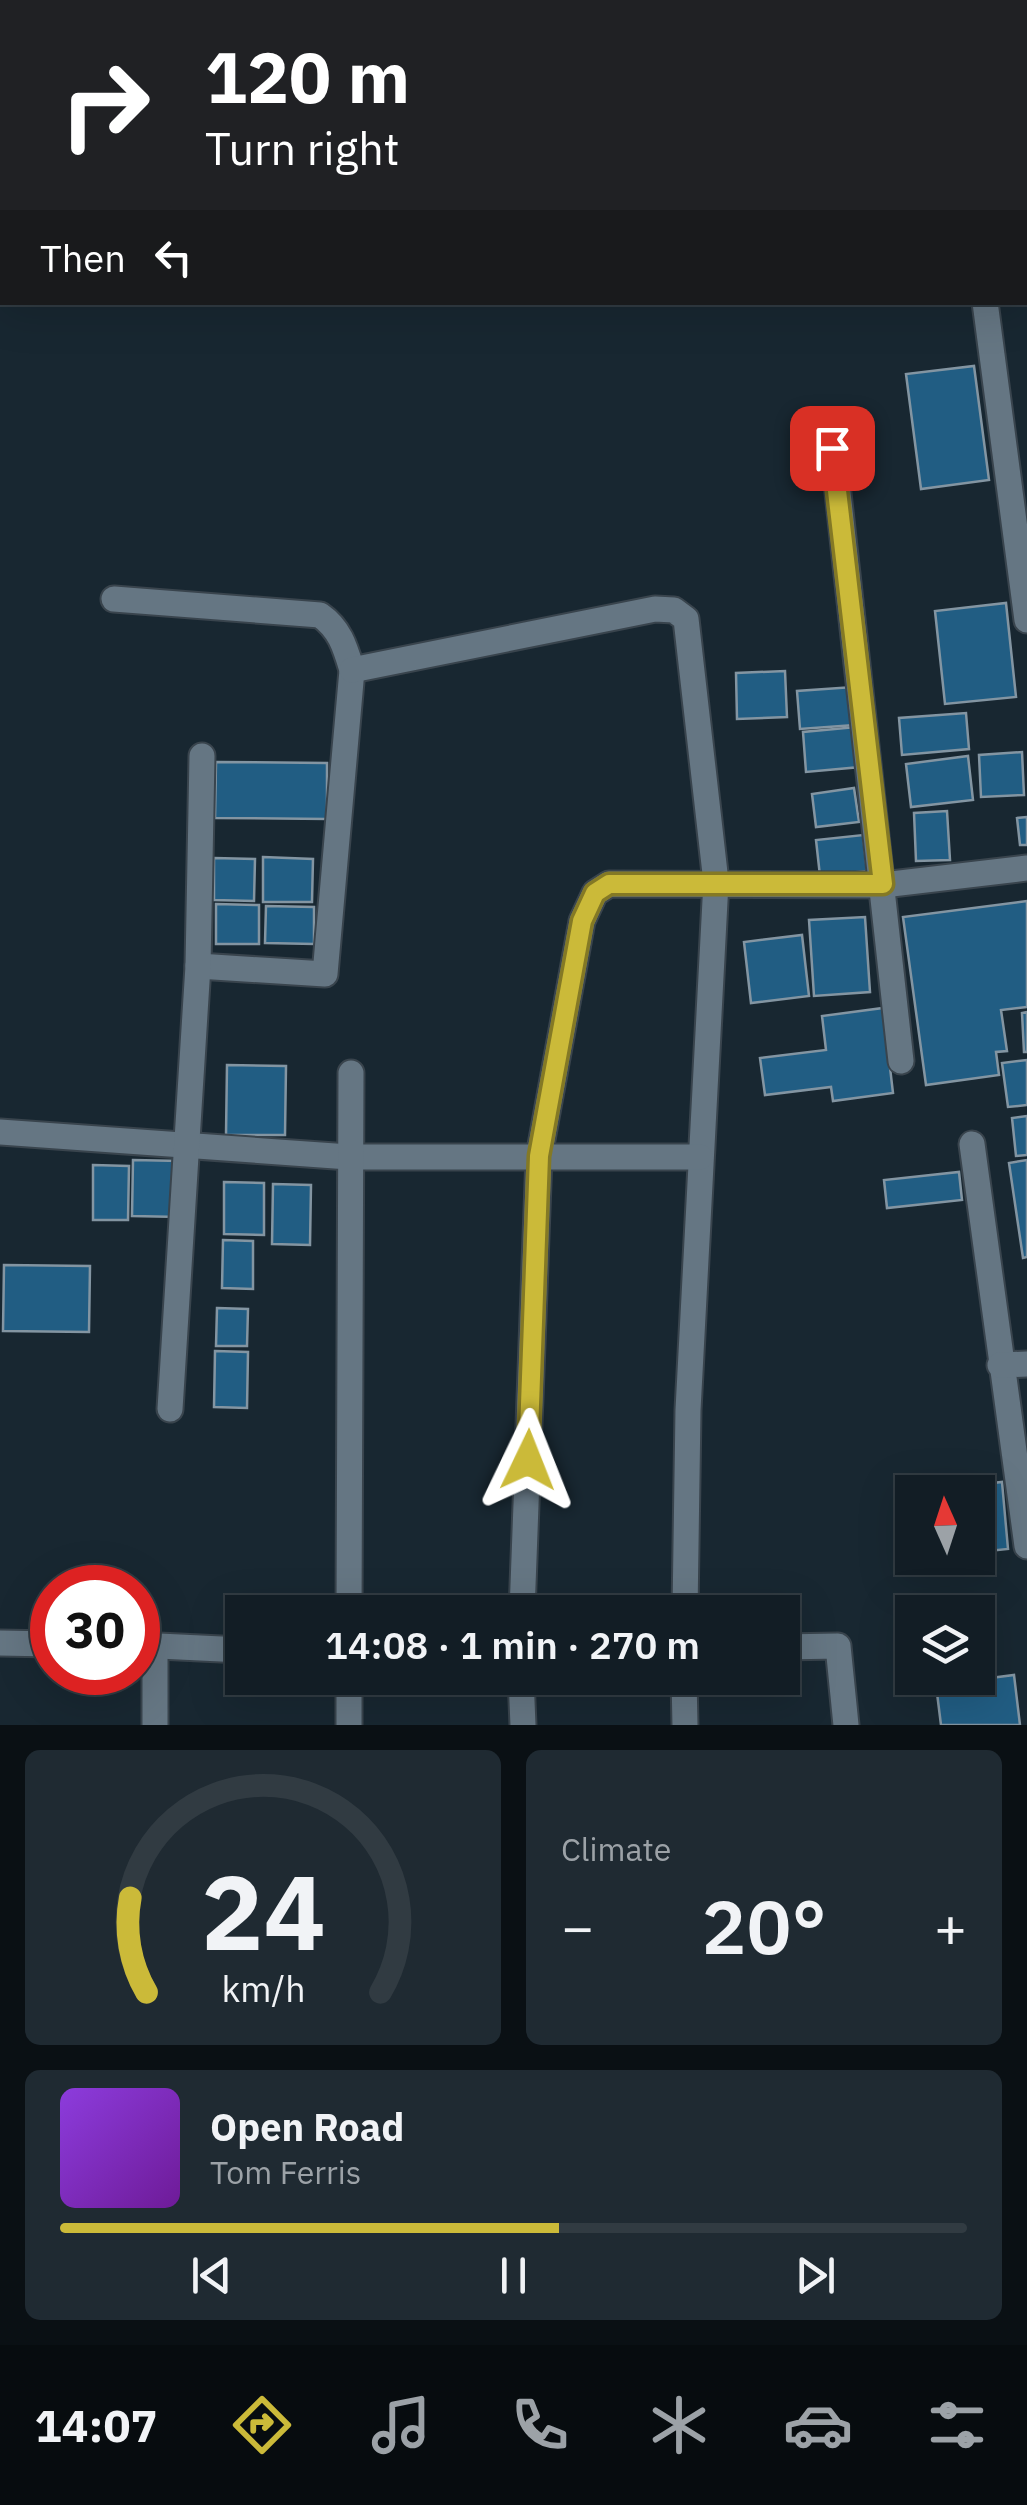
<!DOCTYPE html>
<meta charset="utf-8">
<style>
body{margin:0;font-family:"IBM Plex Sans",sans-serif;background:#1f2a32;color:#f1f3f6;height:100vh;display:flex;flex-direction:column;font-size:38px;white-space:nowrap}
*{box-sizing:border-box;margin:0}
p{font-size:32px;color:#9ca2a7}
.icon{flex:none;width:55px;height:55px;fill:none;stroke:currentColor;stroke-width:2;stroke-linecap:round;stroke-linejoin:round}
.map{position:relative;height:1725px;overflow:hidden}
.panel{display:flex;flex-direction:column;gap:25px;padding:25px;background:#0a1014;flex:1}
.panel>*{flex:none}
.banner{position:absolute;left:0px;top:0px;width:1028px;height:305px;box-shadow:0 10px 40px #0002,0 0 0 2px #313b42;background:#202124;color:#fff;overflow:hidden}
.needle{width:65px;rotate:357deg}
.buttons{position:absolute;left:895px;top:1475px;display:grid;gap:20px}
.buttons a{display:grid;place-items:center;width:100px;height:100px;border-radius:0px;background:#121d25;box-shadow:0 10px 40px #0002,0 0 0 2px #313b42;font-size:50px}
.speed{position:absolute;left:30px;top:1565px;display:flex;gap:20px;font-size:50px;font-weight:700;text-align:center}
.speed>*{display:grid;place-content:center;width:130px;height:130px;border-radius:50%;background:#121d25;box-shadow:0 10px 40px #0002,0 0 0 2px #313b42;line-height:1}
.speed .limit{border:15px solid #d22;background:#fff;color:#111}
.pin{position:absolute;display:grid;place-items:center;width:85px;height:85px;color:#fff;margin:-42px;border-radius:20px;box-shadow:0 5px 15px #0006}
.me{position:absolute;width:110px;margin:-55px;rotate:2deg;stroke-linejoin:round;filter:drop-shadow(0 0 8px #0008)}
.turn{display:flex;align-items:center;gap:35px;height:210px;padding:0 40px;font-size:45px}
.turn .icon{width:130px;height:130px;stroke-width:2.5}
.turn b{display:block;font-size:70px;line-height:85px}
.then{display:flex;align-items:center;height:95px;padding:0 40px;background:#0003;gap:20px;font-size:38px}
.big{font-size:75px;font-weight:600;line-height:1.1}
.panel .card{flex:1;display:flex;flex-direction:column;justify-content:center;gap:15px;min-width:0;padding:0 35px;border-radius:15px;background:#1f2a32}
.panel .dial{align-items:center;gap:0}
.dial svg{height:260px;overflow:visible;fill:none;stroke:#313b42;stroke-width:7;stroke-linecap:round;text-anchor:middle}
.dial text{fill:#f1f3f6;stroke:none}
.song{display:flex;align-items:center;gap:30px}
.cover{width:120px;height:120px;border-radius:15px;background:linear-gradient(135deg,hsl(270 70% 55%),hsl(280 70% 35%))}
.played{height:10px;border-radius:5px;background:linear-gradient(90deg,#cbba39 55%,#313b42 55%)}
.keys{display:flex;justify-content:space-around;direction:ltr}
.heat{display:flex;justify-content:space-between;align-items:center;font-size:55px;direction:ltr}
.panel .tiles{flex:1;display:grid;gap:25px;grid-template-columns:1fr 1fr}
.card:last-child{grid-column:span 2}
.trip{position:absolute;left:225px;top:1595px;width:575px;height:100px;border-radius:0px;background:#121d25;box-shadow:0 10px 40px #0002,0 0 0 2px #313b42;font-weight:600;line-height:100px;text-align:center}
.menu{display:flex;height:160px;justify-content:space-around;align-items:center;background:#070c0f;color:#9ca2a7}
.menu .icon{width:70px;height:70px}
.menu .current{color:#cbba39}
.menu b{font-size:45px;color:#f1f3f6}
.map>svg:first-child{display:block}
.building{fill:#215d83;stroke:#8395a2;stroke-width:2.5}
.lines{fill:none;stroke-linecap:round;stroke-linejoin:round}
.street-casing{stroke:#39444d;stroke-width:29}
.street{stroke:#657683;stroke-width:25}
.route-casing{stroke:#847925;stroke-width:25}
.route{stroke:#cbba39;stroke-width:18}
</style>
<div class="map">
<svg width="1027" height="1725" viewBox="0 0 1027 1725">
<rect width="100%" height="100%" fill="#182731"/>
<g class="building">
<rect x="1025" y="104" width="2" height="95"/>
<polygon points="974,366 989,480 921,489 906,374"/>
<polygon points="1006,603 1016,697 945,704 935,611"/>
<polygon points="785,671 787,717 737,719 736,673"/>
<polygon points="853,687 855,725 800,729 797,691"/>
<polygon points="966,713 969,749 902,755 899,718"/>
<polygon points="856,727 860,767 806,772 803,732"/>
<polygon points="1022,752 1024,795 981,797 979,755"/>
<polygon points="968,756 973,800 911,807 906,764"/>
<polygon points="216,762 327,763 327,819 215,818"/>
<polygon points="854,788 859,822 816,827 812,794"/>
<polygon points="947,811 950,860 916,861 914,813"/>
<polygon points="1027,817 1027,845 1020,845 1017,818"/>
<polygon points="863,835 867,871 820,876 816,840"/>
<polygon points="263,857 313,859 312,902 263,902"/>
<polygon points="214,858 255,859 254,901 214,900"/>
<polygon points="1027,901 1027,1007 1001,1010 1007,1051 996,1052 999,1075 926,1085 903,917"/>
<polygon points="216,904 259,905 259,944 216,944"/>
<polygon points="266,906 314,907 314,944 265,943"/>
<polygon points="865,917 870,992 814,996 809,920"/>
<polygon points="802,935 809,996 751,1003 744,942"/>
<polygon points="883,1008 893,1093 833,1101 831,1087 765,1095 760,1058 826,1050 822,1016"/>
<polygon points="1027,1012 1027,1052 1024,1052 1022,1013"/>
<polygon points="1027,1060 1027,1105 1008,1107 1002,1063"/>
<polygon points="227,1065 286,1066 285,1135 226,1135"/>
<polygon points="1027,1116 1027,1155 1016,1156 1012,1118"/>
<polygon points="133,1160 181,1161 180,1217 132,1216"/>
<polygon points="1027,1160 1027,1257 1023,1258 1009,1163"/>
<polygon points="93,1165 129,1166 128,1220 93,1220"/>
<polygon points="959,1172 962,1200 887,1208 884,1180"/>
<polygon points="224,1182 264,1183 264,1235 224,1234"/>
<polygon points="273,1184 311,1185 310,1245 272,1244"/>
<polygon points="223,1240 253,1241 253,1289 222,1288"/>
<polygon points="4,1265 90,1266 89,1332 3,1331"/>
<polygon points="217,1308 248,1309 247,1346 216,1346"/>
<polygon points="215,1351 248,1352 247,1408 214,1407"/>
<polygon points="1002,1482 1008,1549 978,1552 978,1492 913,1492"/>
<polygon points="978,1622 985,1676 978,1677"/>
<polygon points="1014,1675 1020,1725 941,1725 936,1685"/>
</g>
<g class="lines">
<defs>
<g id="street">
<polyline points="985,302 1027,620"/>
<polyline points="833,448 901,1061"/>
<path d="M114,599L320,615C340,629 345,647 352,670L325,974L198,966"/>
<polyline points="352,670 655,609 674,610 686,619 716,882 688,1410 685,1612"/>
<polyline points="0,1132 349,1157 700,1157"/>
<polyline points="972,1144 1027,1546"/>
<polyline points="1000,1365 1027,1364"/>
<polyline points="170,1409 198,966 202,756"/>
<polyline points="349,1612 351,1073"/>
<polyline points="522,1612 539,1156 582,921 595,893 609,884 883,885 1027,868"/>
<polyline points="0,1643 52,1644"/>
<polyline points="138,1645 242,1650"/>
<polyline points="782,1647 838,1646 846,1725"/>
<polyline points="349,1678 349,1725"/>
<polyline points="521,1678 523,1725"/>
<polyline points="684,1678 685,1725"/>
<polyline points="155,1725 155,1646"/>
</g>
</defs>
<use href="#street" class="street-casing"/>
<use href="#street" class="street"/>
</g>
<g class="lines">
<defs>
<polyline id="route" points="528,1460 539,1156 582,921 595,893 609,884 883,884 832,448"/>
</defs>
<use href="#route" class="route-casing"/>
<use href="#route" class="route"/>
</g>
</svg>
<div class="buttons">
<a><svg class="needle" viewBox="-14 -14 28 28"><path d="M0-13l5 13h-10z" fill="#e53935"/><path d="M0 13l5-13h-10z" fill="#9ca2a7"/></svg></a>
<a><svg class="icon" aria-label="layers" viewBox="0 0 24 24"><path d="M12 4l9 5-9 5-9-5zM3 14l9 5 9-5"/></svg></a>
</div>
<div class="speed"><div class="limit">30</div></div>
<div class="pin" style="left:832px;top:448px;background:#d93025"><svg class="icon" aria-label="arrive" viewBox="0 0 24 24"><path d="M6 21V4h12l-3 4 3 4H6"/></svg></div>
<svg class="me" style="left:528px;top:1460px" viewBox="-20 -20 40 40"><path d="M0-17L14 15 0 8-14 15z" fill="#cbba39" stroke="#fff" stroke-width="4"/></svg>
<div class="trip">14:08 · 1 min · 270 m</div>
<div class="banner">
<div class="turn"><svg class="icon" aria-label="right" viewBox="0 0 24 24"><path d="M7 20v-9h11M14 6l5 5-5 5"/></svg><div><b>120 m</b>Turn right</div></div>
<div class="then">Then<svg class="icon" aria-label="left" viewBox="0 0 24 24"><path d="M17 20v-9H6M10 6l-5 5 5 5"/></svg></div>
</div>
</div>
<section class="panel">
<div class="tiles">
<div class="card dial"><svg viewBox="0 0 100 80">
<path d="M14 69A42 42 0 1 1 86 69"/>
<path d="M14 69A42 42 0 0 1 9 40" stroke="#cbba39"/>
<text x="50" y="56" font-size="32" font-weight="700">24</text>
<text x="50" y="72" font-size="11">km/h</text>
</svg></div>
<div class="card"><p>Climate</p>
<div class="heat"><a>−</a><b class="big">20°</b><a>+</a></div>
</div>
<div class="card">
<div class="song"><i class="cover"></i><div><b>Open Road</b><p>Tom Ferris</p></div></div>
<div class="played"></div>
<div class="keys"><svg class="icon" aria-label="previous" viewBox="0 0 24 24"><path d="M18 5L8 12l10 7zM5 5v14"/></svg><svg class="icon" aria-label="pause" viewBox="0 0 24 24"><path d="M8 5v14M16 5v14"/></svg><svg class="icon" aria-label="next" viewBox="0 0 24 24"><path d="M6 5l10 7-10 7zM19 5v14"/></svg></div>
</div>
</div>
</section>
<nav class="menu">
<b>14:07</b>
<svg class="icon current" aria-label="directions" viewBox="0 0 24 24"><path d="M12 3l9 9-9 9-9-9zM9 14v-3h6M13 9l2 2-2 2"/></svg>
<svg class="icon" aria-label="music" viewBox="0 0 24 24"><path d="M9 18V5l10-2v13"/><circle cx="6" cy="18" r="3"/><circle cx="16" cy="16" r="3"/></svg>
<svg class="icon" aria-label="phone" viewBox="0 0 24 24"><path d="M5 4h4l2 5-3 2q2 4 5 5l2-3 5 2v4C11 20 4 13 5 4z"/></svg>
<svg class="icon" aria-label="climate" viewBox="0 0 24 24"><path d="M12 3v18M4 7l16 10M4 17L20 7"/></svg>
<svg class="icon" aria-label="car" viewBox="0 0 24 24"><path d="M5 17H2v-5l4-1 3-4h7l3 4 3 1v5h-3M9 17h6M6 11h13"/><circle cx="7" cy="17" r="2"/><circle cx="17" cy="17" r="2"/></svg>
<svg class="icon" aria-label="filters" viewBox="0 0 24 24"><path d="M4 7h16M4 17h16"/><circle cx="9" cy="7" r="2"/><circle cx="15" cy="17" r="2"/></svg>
</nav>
